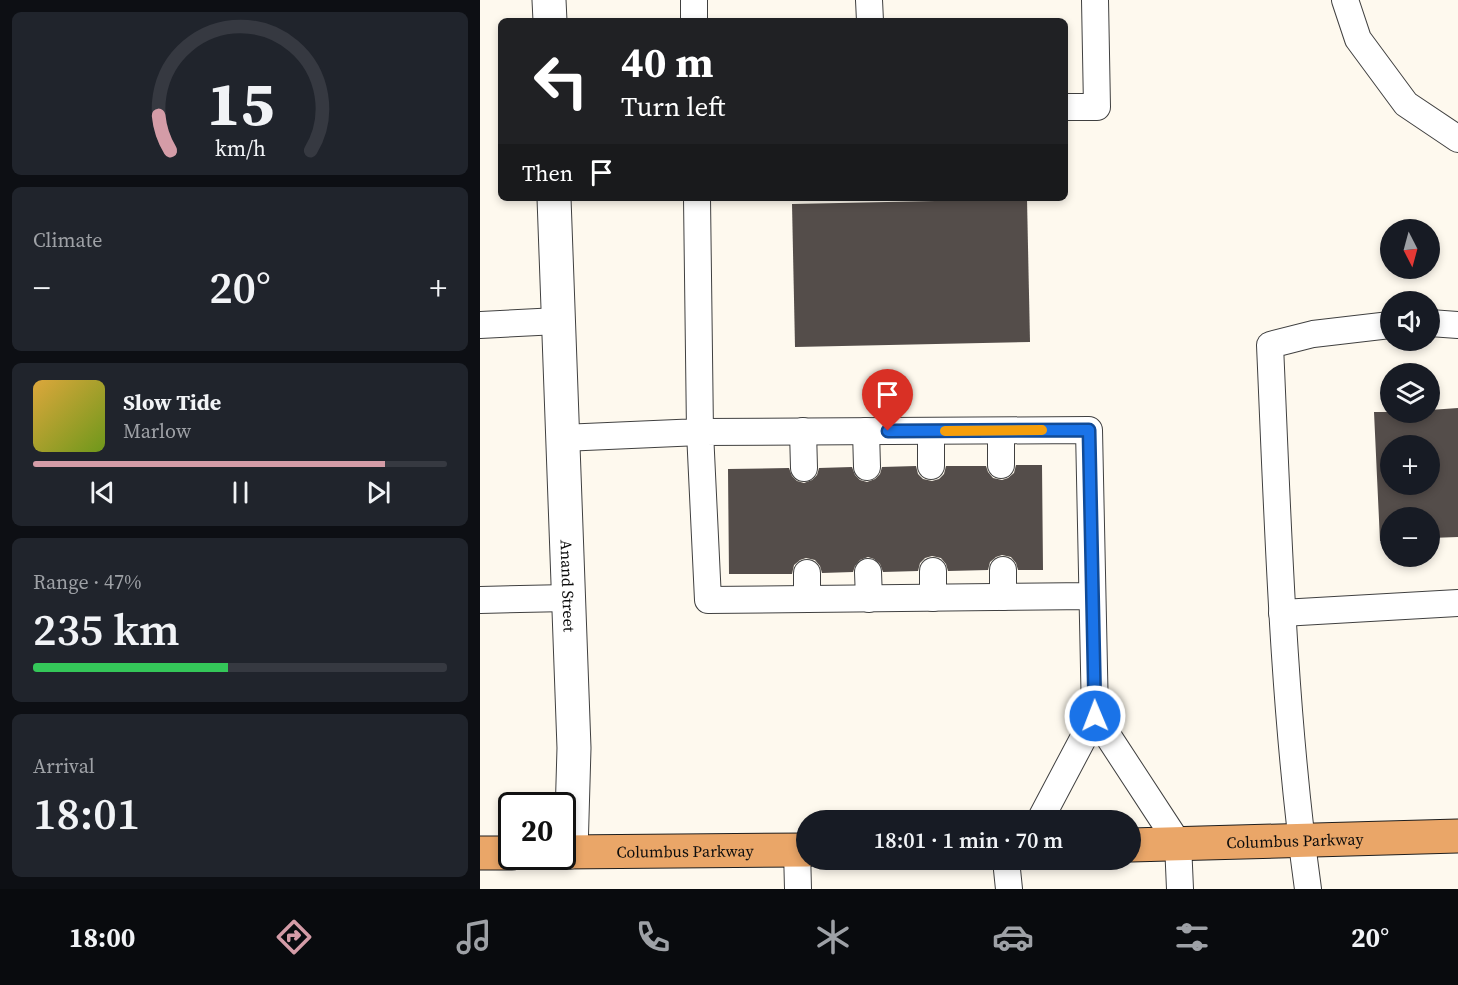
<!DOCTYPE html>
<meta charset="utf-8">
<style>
body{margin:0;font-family:"Source Serif 4",serif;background:#20242c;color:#f1f3f6;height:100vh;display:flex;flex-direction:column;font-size:22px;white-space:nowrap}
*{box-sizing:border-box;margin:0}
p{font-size:20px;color:#9ea1a6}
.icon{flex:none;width:33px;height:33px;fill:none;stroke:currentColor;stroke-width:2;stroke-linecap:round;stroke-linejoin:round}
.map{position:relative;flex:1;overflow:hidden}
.drawer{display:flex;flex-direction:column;gap:12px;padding:12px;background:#0d0f14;width:480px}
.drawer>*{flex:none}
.banner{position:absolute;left:18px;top:18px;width:570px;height:183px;border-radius:9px;box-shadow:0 3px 9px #0003;background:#202124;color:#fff;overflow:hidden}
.needle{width:39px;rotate:174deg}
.tools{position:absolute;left:900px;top:219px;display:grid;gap:12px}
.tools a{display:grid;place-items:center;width:60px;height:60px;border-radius:50%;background:#171b24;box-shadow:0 3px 9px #0003;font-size:30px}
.speed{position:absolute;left:18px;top:792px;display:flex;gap:12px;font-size:30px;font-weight:700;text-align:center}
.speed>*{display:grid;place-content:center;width:78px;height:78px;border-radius:50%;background:#171b24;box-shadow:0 3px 9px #0003;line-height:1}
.speed .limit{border:3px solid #111;border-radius:9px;background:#fff;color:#111}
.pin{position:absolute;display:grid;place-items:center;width:51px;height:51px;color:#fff;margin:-62px -26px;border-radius:50% 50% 50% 0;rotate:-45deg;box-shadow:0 0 6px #0007}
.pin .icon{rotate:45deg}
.me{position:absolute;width:66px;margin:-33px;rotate:359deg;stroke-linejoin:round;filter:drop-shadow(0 0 4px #0008)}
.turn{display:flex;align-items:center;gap:21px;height:126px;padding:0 24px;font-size:27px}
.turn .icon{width:78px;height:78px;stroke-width:2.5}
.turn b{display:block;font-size:42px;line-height:51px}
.then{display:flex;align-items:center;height:57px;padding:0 24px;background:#0003;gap:12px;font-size:22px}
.big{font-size:45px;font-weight:600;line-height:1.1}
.drawer .card{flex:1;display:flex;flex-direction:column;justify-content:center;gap:9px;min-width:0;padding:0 21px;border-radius:9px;background:#20242c}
.drawer .dial{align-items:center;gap:0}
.dial svg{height:156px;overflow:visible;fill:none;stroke:#363941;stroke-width:7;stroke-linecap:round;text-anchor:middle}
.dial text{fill:#f1f3f6;stroke:none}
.song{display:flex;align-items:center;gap:18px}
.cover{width:72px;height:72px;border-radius:9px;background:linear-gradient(135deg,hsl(40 70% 55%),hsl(80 70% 35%))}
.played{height:6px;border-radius:3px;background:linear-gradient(90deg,#d49ca7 85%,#363941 85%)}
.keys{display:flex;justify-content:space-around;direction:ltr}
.heat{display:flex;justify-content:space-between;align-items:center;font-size:33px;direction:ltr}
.charge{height:9px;border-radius:4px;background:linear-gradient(90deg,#34c759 47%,#363941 0)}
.trip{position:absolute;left:316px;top:810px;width:345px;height:60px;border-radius:30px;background:#171b24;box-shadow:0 3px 9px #0003;font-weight:600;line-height:60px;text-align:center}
.dock{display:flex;height:96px;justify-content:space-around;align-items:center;background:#090b0e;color:#9ea1a6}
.dock .icon{width:42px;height:42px}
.dock .current{color:#d49ca7}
.dock b{font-size:27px;color:#f1f3f6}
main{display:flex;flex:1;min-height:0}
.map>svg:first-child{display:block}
.building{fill:#544d4a;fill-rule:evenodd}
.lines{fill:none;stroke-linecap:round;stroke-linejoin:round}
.service-casing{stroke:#404040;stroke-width:28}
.minor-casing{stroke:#404040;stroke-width:35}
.trunk-casing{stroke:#1e1e1e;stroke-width:35}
.service{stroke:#fff;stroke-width:26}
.minor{stroke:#fff;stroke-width:33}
.trunk{stroke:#eaa668;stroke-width:33}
.route-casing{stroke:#114b97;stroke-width:15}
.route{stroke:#1a73e8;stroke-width:10}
.slow{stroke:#f59e0b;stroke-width:10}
.labels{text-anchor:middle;stroke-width:6;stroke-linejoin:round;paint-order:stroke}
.street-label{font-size:16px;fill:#0d0d0d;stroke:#fff}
</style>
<main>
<section class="drawer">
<div class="card dial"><svg viewBox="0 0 100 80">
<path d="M14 69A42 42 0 1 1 86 69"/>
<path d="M14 69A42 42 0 0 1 8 51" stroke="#d49ca7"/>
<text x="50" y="56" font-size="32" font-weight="700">15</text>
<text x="50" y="72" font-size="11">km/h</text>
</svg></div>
<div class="card"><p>Climate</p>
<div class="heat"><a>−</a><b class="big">20°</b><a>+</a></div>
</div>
<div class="card">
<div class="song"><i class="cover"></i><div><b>Slow Tide</b><p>Marlow</p></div></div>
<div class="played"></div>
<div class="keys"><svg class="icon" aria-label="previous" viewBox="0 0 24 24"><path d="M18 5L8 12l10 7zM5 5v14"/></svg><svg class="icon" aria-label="pause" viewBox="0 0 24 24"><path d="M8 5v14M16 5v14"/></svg><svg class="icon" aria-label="next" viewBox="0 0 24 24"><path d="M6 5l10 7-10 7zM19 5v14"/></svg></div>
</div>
<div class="card"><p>Range · 47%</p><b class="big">235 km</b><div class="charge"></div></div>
<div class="card"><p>Arrival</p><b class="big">18:01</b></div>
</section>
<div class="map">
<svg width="978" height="889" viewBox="0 0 978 889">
<rect width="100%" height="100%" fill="#fef9ee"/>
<g class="building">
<polygon points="547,199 550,342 315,347 312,204"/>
<path d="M978,408V537L950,538V518H910V540L900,541L894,412H950V410ZM910,446H950V484H910Z"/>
<polygon points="536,465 562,465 563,570 538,570 536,563 531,557 522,555 516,557 510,562 508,570 468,571 466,564 461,558 452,556 445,558 440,563 438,571 403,572 400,564 394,559 388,557 380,560 375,566 373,572 342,573 340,566 335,560 326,558 320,560 314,565 312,574 249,574 248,469 309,468 312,476 317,481 324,483 332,480 337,475 339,468 372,467 375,475 380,480 387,482 395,479 400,474 402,467 436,466 438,474 443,479 452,481 459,479 464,474 466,466 506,466 508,472 513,478 522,480 528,478 534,473"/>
</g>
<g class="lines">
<defs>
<g id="service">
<polyline points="214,0 214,21"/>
<polyline points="389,0 390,21"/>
<polyline points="865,0 878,39 926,104 978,139"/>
<polyline points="585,107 617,107 615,0"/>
<polyline points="950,323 978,325"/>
<polyline points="0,325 78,321"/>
<polyline points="323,431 324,468"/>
<polyline points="386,431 387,467"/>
<polyline points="451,431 451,466"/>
<polyline points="521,431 521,465"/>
<polyline points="82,438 220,432 217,198"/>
<polyline points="523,570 523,597"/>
<polyline points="453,571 453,598"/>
<polyline points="388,572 389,599"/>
<polyline points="327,573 327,599"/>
<polyline points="612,596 228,600 220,432 609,430 615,716"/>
<polyline points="0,600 88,598"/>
<polyline points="802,613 978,603"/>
<polyline points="560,820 615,716 698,843 700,889"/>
<polyline points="317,850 318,889"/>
<polyline points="526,860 529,889"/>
<path d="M828,889C803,709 798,526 790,345L833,334L910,325"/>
</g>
<g id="minor">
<polyline points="69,0 70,21"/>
<path id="s1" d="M74,198L94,748L91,852"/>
</g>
<g id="trunk">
<path id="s2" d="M651,845L978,836"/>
<path id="s3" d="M82,852L327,850"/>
<polyline points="0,853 32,853"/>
</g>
</defs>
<use href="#service" class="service-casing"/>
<use href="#minor" class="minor-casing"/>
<use href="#trunk" class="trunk-casing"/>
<use href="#service" class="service"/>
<use href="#minor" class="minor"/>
<use href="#trunk" class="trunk"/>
</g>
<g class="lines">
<defs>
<polyline id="route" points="408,431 609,430 615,716"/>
</defs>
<use href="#route" class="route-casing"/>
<use href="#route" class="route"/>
<polyline class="slow" points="465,431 562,430"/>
</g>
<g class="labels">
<g class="street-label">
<text dy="6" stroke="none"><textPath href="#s1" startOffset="388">Anand Street</textPath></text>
<text dy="6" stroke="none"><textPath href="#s2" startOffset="164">Columbus Parkway</textPath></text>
<text dy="6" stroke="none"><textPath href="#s3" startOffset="123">Columbus Parkway</textPath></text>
</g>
</g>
</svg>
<div class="tools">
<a><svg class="needle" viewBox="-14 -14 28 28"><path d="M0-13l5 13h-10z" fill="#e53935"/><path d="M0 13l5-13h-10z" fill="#9ea1a6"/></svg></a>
<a><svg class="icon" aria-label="sound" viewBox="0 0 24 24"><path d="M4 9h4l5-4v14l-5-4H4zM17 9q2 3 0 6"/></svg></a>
<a><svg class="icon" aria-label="layers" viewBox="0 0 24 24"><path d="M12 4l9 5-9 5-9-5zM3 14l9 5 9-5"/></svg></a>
<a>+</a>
<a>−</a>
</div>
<div class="speed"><div class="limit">20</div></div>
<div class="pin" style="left:408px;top:431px;background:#d93025"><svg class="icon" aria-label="arrive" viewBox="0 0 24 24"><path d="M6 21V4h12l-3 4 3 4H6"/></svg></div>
<svg class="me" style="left:615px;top:716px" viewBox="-20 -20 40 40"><circle r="17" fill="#1a73e8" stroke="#fff" stroke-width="3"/><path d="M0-11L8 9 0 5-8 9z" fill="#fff"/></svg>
<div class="trip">18:01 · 1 min · 70 m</div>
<div class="banner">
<div class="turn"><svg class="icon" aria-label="left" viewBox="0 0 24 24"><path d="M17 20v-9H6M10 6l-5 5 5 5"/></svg><div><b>40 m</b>Turn left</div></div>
<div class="then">Then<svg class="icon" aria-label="arrive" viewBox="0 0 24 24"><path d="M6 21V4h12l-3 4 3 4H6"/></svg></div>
</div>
</div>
</main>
<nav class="dock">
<b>18:00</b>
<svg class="icon current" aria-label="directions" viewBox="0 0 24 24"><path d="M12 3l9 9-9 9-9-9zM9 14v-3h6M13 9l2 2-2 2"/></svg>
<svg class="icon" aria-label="music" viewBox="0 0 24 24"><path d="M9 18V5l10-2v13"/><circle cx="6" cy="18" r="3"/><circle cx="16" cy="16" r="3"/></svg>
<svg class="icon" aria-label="phone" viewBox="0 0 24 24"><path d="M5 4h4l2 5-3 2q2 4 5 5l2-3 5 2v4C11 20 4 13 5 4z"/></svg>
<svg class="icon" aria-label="climate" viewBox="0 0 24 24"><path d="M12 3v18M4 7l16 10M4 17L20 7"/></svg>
<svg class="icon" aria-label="car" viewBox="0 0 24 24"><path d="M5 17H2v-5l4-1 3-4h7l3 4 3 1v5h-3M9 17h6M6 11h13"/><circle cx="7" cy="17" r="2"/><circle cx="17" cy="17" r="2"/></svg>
<svg class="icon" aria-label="filters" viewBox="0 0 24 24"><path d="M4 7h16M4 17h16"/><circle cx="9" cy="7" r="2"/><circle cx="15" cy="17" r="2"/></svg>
<b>20°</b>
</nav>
